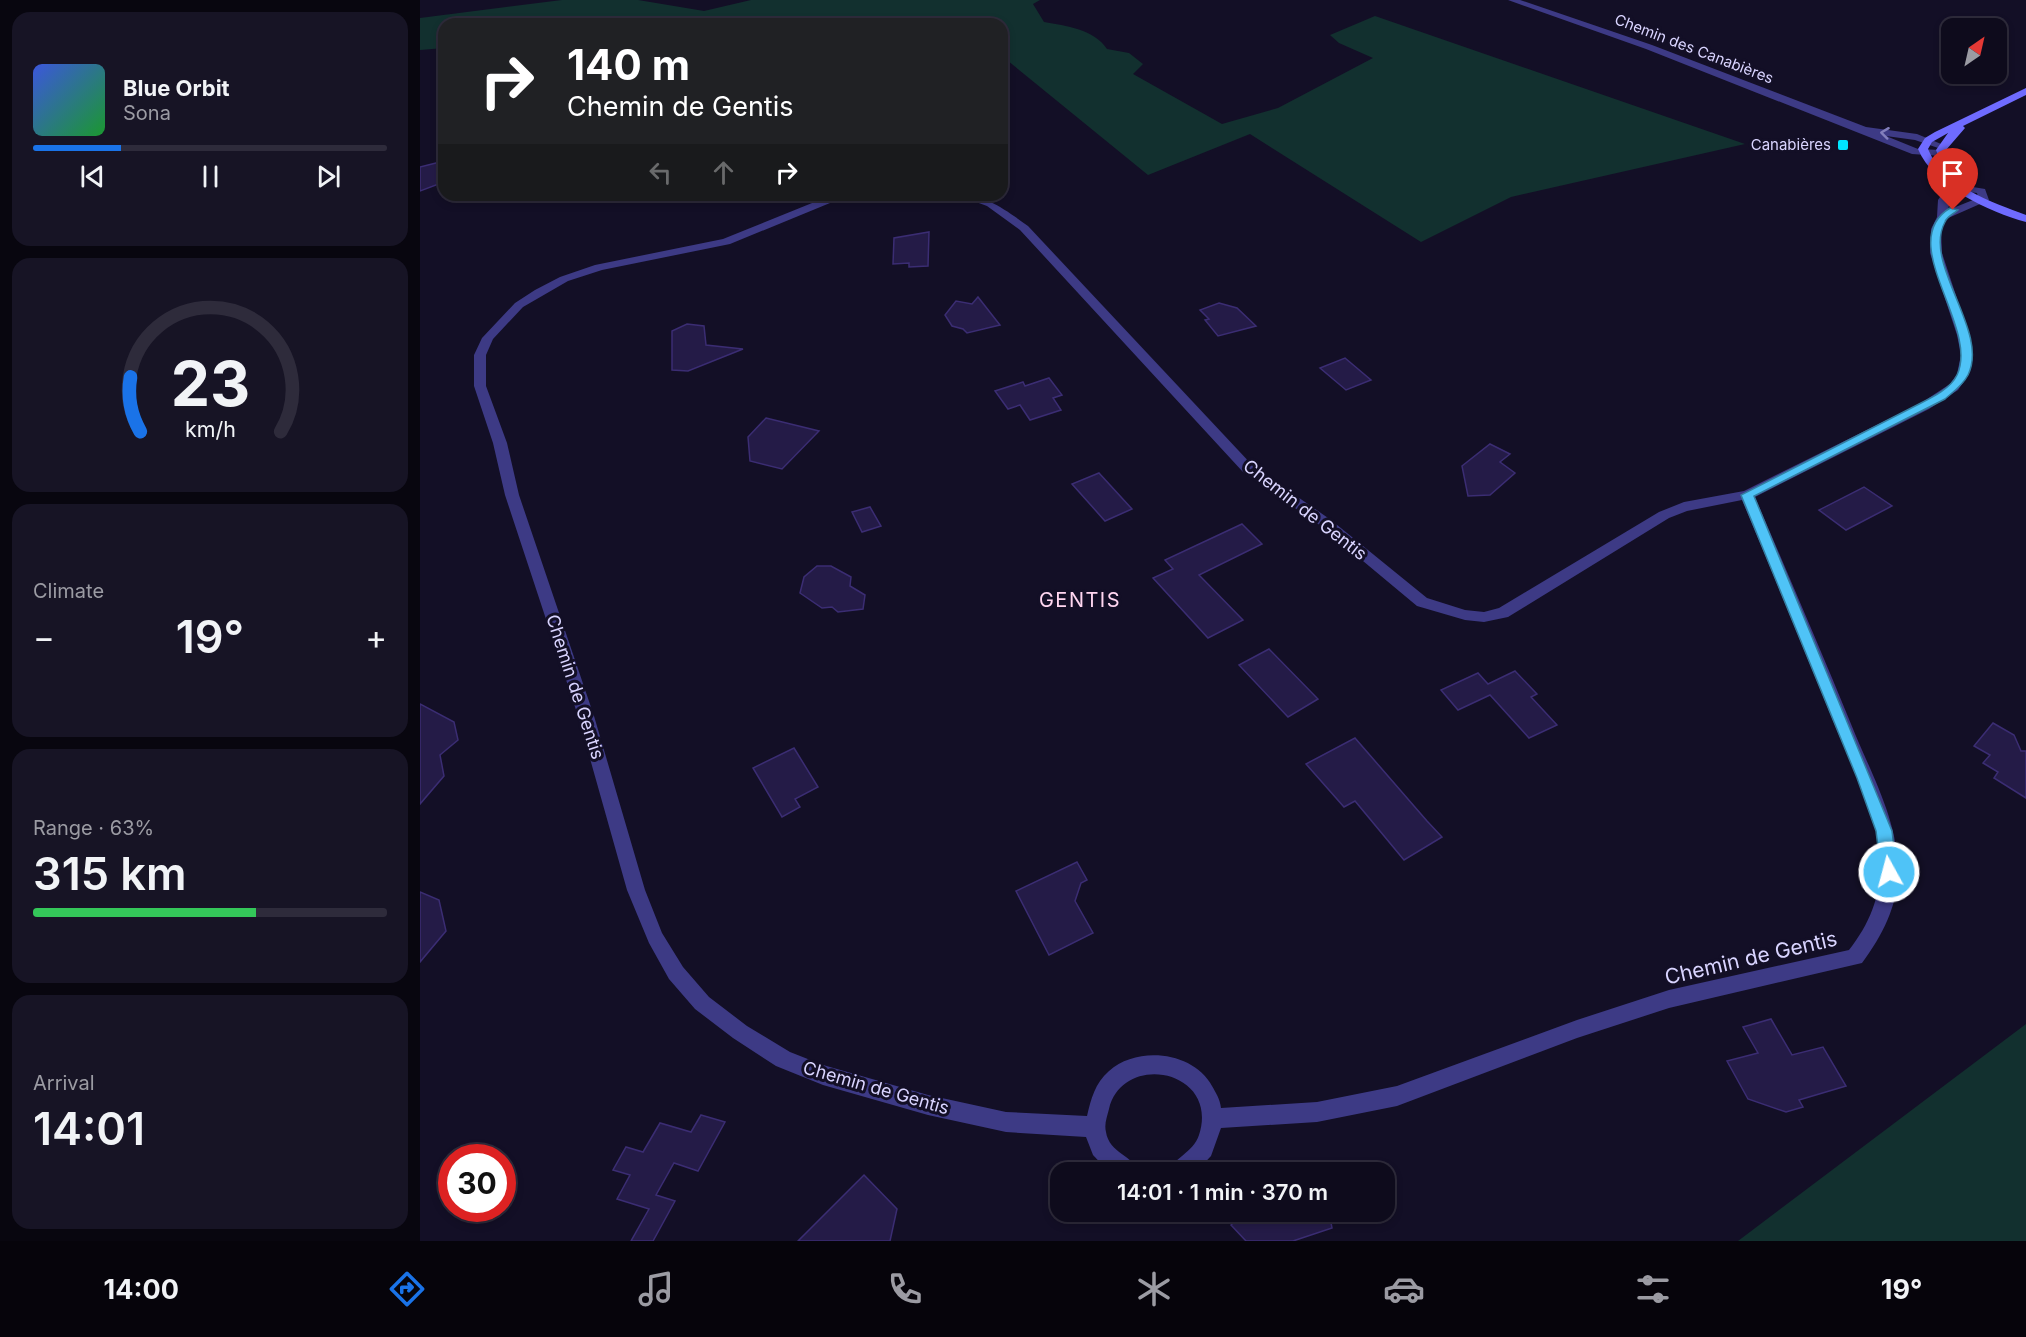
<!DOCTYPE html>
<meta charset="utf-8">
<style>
body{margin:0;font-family:Inter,sans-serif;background:#171425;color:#f1f3f6;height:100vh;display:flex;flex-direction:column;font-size:22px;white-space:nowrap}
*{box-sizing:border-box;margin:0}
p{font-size:20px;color:#9b9ba3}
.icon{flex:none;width:33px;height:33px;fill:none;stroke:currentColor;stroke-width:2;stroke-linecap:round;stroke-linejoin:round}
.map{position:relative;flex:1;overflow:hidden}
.drawer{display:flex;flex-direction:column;gap:12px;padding:12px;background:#08060f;width:420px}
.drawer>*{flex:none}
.hud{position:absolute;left:18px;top:18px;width:570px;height:183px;border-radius:18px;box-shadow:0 3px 9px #0003,0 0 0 2px #2e2b3b;background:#202124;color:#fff;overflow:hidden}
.needle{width:39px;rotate:34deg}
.fabs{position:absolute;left:1521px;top:18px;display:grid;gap:12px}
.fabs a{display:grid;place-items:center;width:66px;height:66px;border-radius:12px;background:#0e0b1c;box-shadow:0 3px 9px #0003,0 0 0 2px #2e2b3b;font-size:30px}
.speed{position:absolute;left:18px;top:1144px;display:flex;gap:12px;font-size:30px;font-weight:700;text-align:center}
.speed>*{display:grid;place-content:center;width:78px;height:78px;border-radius:50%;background:#0e0b1c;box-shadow:0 3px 9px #0003,0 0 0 2px #2e2b3b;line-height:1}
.speed .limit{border:9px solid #d22;background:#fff;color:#111}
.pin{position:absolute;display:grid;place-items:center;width:51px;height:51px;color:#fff;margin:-62px -26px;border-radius:50% 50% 50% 0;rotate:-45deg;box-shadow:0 0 6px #0007}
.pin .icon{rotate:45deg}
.me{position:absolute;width:66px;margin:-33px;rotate:353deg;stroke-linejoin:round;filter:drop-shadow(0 0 4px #0008)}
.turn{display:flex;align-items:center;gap:21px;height:126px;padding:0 30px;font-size:27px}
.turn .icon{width:78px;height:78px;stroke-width:2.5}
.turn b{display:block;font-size:42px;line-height:51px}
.lanes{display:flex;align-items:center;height:57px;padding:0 30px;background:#0003;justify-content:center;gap:30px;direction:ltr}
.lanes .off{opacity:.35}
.big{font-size:45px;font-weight:600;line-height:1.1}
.drawer .tile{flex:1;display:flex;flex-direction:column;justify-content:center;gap:9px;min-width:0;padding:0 21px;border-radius:18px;background:#171425}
.drawer .dial{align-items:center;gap:0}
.dial svg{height:156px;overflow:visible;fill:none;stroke:#2e2b3b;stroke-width:7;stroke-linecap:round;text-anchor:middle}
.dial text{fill:#f1f3f6;stroke:none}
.song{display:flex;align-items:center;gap:18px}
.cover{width:72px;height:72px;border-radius:9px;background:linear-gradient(135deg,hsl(230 70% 55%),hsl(130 70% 35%))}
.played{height:6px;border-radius:3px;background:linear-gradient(90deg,#1a73e8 25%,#2e2b3b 25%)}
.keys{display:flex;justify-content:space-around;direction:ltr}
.heat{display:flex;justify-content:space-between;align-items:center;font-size:33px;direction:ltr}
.charge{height:9px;border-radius:4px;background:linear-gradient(90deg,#34c759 63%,#2e2b3b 0)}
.trip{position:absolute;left:630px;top:1162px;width:345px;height:60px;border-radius:18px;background:#0e0b1c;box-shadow:0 3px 9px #0003,0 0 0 2px #2e2b3b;font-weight:600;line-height:60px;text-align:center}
.tabs{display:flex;height:96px;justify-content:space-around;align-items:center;background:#06040b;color:#9b9ba3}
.tabs .icon{width:42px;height:42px}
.tabs .current{color:#1a73e8}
.tabs b{font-size:27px;color:#f1f3f6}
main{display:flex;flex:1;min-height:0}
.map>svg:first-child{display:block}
.green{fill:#12302f}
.building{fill:#241b47;stroke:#3b2d73;stroke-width:1.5}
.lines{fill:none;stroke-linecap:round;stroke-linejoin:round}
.street{fill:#3d3a85;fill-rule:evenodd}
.secondary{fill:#6f6bff;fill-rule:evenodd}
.oneway{stroke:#837fbc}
.route{fill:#4fc3f7;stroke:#337fa1;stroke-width:1.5}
.poi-dot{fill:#00e5ff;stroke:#130f26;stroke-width:2}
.labels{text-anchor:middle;stroke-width:6;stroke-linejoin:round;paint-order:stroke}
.far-street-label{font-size:15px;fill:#d9d4ff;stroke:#130f26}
.far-poi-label{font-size:15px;fill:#d9d4ff;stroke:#130f26;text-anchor:end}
.street-label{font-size:18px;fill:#d9d4ff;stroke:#130f26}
.neighbourhood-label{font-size:20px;letter-spacing:1.5px;fill:#ffd6f0;stroke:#130f26}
.near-street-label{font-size:21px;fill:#d9d4ff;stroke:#130f26}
</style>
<main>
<section class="drawer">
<div class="tile">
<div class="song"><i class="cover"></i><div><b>Blue Orbit</b><p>Sona</p></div></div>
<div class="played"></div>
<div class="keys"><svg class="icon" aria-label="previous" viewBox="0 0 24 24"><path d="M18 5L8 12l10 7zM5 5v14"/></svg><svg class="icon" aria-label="pause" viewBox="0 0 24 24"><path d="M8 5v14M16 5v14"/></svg><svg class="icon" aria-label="next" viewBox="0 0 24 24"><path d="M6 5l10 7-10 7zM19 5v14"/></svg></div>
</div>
<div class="tile dial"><svg viewBox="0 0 100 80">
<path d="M14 69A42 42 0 1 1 86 69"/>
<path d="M14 69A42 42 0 0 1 9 41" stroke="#1a73e8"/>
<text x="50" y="56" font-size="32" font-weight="700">23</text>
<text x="50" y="72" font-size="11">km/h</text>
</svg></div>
<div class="tile"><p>Climate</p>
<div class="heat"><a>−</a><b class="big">19°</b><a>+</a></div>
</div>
<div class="tile"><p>Range · 63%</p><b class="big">315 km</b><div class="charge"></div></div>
<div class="tile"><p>Arrival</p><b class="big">14:01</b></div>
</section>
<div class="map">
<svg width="1606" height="1241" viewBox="0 0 1606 1241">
<rect width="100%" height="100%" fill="#130f26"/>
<g class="green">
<path d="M142,0H218L284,11L331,0H620L613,4L624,22C646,26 674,29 687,49L709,53L723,64L713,74L802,124L858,108L953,58L919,43L910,35L955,16L1325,144L1091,197L1001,242L830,134L728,175L582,56V24H479L464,21L453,24H24V48L0,50V18Z"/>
<polygon points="1606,1024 1606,1241 1318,1241"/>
</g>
<g class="building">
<polygon points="24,161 24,182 0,191 0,167"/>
<polygon points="509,232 508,266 489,267 489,263 473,264 474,238"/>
<polygon points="558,297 580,325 547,333 543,329 532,326 525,315 536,301 552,304"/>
<polygon points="799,303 817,308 836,326 798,336 785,320 789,319 780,310"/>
<polygon points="267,324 284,326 286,345 323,349 268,371 252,370 252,331"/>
<polygon points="925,358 951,380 926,390 900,368"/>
<polygon points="629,378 642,395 633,398 641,410 610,420 600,405 588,409 575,391 603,382 605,386"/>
<polygon points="346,418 399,431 362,469 330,461 328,437"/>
<polygon points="1070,444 1090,454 1080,462 1095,473 1070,495 1048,496 1042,466"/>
<polygon points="679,473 712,509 685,521 652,484"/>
<polygon points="1444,487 1472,506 1426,530 1399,510"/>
<polygon points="450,507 461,526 442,532 432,512"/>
<polygon points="822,524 842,544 779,575 823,620 788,638 733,578 753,569 745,560"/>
<polygon points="397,566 411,566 431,577 430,586 445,595 443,609 418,612 412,607 402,608 380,593 384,577"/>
<polygon points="849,649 898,699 868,717 819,665"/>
<polygon points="1095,671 1117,694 1111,697 1137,725 1109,738 1070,695 1038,710 1021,690 1058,673 1068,684"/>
<polygon points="0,704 34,722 38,740 20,755 24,776 0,804"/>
<polygon points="1573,723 1594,735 1601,751 1606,751 1606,798 1574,778 1578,772 1563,763 1570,755 1554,746"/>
<polygon points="935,738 1007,821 1022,837 984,860 935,801 924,807 886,764"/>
<polygon points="374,748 398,787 375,799 380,807 362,817 333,768"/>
<polygon points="657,862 667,880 661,883 655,901 673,933 629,955 596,891"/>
<polygon points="0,892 19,900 26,931 0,962"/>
<polygon points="1351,1019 1372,1055 1403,1047 1426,1086 1379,1100 1383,1107 1366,1112 1328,1099 1307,1061 1338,1053 1323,1027"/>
<polygon points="281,1115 305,1122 278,1171 254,1163 236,1195 255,1201 233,1241 211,1241 229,1209 197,1199 210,1175 193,1170 206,1147 223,1152 240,1123 271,1132"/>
<polygon points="444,1175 477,1209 470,1241 378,1241"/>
<polygon points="825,1212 909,1212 912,1228 873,1241 826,1241 811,1225"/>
</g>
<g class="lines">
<g class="street">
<polygon points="1088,0 1100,0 1232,45 1446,127 1497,134 1526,146 1521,149 1495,140 1466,136 1498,149 1521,150 1526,153 1521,156 1492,154 1226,49"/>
<path d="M1541,185L1565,189L1569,200L1526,219L1521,229L1522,253L1549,335L1553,355L1549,374L1538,390L1509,409L1335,497C1367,572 1400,648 1431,724C1450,772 1478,819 1478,871C1478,906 1462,936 1442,963L1249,1008L1157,1038L977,1106L897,1122L801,1128L791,1156L775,1173H747C753,1158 773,1153 779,1135C800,1070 703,1051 689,1109C687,1117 684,1124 686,1132C689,1153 714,1156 720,1173H690L673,1155L666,1137L586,1132L508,1115L403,1085L356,1066L313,1038L275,1009L249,979L229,943L207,890L158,716L85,495L73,443L54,386V355L62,338L95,303L115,290L140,277L175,265L303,239L402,199L418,195H436L410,203L310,244L182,270L148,281L103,307L73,339L66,355V386L87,443L99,495L174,716L225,890L242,933L263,967L289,997L327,1026L370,1052L403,1065L508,1095L586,1112L667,1116C671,1099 675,1083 689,1071C718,1045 774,1052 792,1086C796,1093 800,1099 801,1108L897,1102L977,1086L1157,1020L1249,990L1429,950C1451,922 1462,893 1460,857C1457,812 1433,769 1416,728C1385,652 1354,576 1322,500L1267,511L1249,518L1088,617L1064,622L1045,620L997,606L901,526L823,472L600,230L567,206L537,195C567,195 584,209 608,226L833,466L911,520L1007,598L1045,610L1064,612L1079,608L1239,512L1264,502L1324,491L1501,403L1530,384L1537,374L1541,355L1537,335L1510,253L1511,229L1517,217L1518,200L1522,194ZM1542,191L1557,193L1558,198L1528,210L1531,196Z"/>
</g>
<path class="secondary" d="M1606,88V95L1543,126L1545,128L1526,150L1531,163L1550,180V184H1542L1522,166L1516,150L1528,133L1512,142L1508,149C1523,186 1572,202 1606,215V222C1569,212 1513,186 1498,149L1505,138L1515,132Z"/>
</g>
<defs><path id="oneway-chevron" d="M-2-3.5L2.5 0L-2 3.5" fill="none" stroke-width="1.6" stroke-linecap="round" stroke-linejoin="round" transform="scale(1.5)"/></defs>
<use class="oneway" href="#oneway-chevron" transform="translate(1465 133) rotate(-173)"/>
<path class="route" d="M1530,208L1538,210C1534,214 1527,216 1525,222C1502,264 1570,331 1548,375C1543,385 1533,392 1525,399L1334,496L1472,831L1477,872L1475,877H1464L1461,872L1456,831L1437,778L1321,495L1501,403C1513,397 1531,388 1537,375C1560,327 1474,242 1530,208Z"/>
<rect class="poi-dot" x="1417" y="139" width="12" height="12" rx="3"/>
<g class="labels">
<g class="far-street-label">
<text transform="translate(1274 49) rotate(21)" y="5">Chemin des Canabières</text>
</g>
<g class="far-poi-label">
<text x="1411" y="150">Canabières</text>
</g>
<g class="street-label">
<text transform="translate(885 510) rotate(38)" y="6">Chemin de Gentis</text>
<text transform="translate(155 687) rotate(72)" y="6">Chemin de Gentis</text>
<text transform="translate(456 1088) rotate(16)" y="6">Chemin de Gentis</text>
</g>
<g class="neighbourhood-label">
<text x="660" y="607">GENTIS</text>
</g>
<g class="near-street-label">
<text transform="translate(1331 958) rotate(-13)" y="7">Chemin de Gentis</text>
</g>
</g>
</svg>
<div class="fabs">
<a><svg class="needle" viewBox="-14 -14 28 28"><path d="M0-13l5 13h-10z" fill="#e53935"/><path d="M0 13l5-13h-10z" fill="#9b9ba3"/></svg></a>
</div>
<div class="speed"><div class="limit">30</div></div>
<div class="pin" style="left:1533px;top:210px;background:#d93025"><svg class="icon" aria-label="arrive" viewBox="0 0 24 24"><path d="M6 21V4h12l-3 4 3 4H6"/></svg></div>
<svg class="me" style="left:1469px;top:872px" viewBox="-20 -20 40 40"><circle r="17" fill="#4fc3f7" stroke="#fff" stroke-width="3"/><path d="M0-11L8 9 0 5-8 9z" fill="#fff"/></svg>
<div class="trip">14:01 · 1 min · 370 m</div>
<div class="hud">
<div class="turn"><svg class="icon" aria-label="right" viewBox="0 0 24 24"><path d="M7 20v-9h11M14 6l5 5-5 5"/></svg><div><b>140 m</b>Chemin de Gentis</div></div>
<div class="lanes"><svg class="icon off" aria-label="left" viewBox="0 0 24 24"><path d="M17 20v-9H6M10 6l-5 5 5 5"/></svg><svg class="icon off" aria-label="ahead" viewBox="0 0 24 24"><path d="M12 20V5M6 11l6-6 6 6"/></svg><svg class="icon" aria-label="right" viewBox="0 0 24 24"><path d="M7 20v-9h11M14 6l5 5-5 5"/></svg></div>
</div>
</div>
</main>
<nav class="tabs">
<b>14:00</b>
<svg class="icon current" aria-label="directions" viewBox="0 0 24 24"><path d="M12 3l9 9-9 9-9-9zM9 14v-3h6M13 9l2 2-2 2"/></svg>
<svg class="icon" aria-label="music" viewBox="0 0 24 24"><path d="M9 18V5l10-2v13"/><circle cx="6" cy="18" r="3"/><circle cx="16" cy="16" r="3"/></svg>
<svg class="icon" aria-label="phone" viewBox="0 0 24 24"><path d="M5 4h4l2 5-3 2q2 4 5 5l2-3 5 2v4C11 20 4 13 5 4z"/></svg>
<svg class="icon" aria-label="climate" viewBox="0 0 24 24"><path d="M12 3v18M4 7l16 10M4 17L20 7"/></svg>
<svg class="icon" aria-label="car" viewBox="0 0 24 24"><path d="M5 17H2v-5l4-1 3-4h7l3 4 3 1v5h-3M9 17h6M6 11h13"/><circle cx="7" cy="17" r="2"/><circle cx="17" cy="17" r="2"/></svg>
<svg class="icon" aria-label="filters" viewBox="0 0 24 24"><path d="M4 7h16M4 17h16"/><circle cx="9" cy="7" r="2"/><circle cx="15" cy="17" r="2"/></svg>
<b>19°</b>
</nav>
